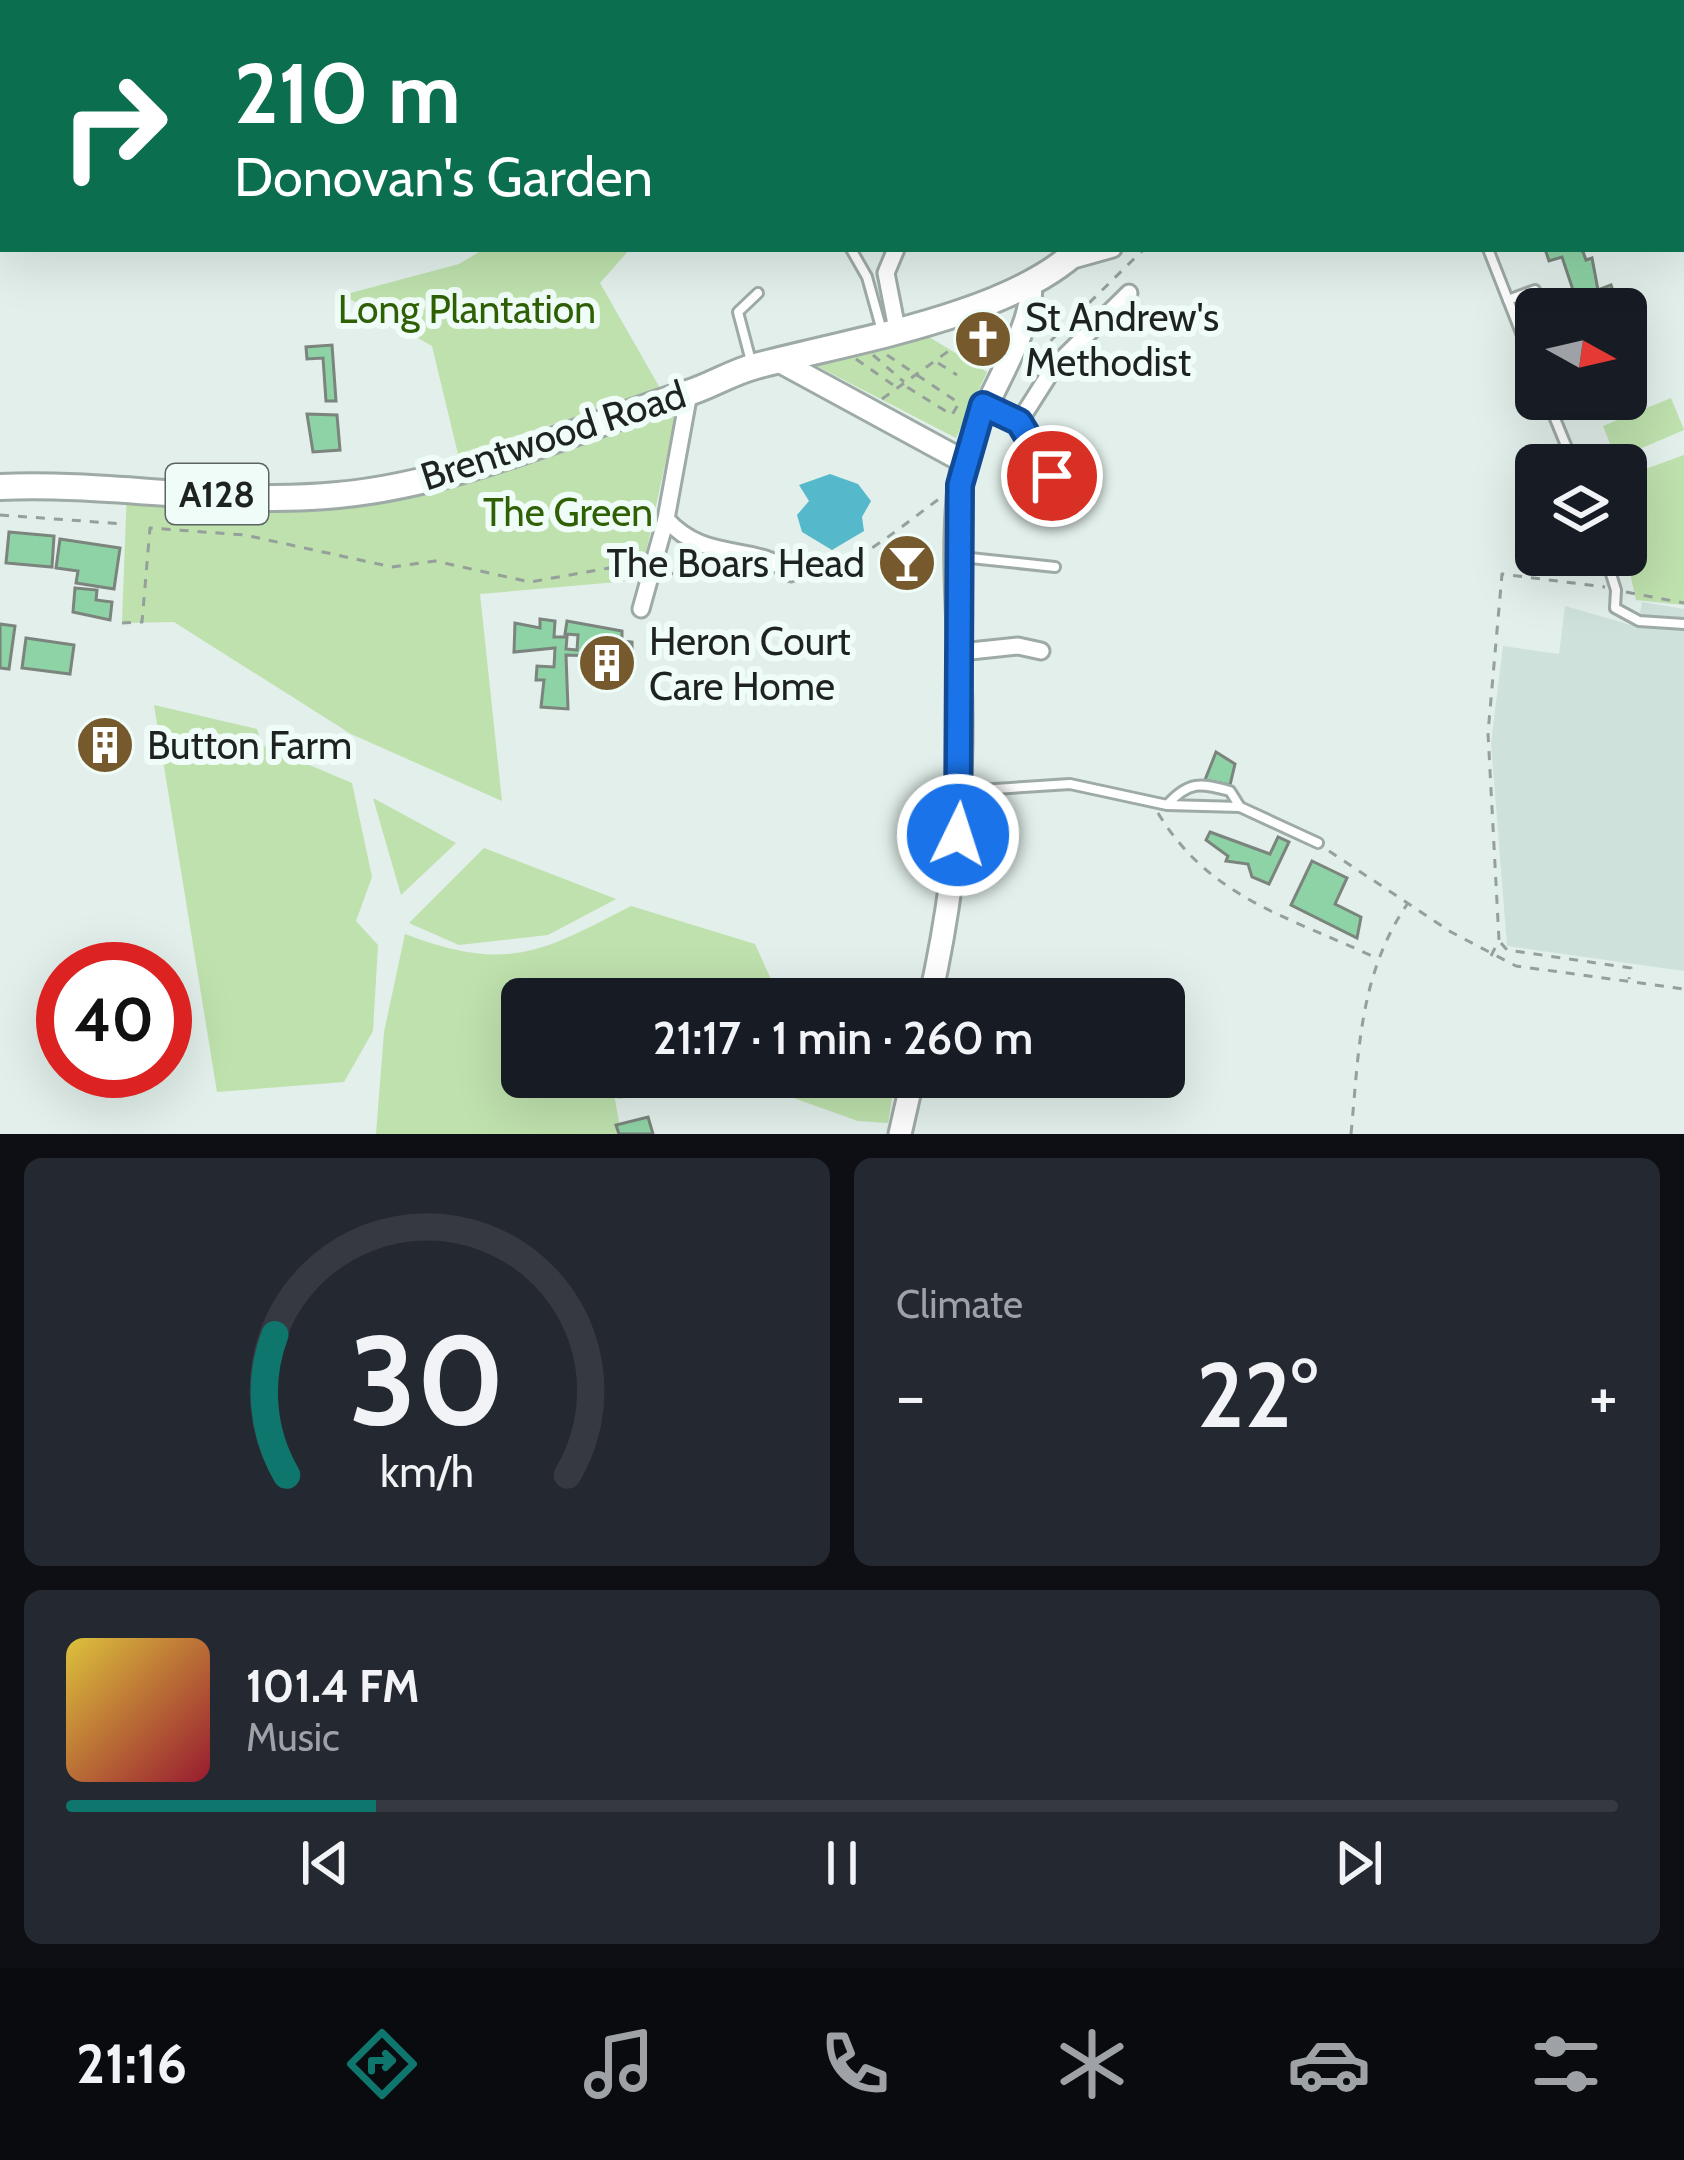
<!DOCTYPE html>
<meta charset="utf-8">
<style>
body{margin:0;font-family:Cabin,sans-serif;background:#242831;color:#f1f3f6;height:100vh;display:flex;flex-direction:column;font-size:45px;white-space:nowrap}
*{box-sizing:border-box;margin:0}
p{font-size:39px;color:#9ea1a6}
.icon{flex:none;width:66px;height:66px;fill:none;stroke:currentColor;stroke-width:2;stroke-linecap:round;stroke-linejoin:round}
.map{position:relative;height:1134px;overflow:hidden}
.details{display:flex;flex-direction:column;gap:24px;padding:24px;background:#0d0f14;flex:1}
.details>*{flex:none}
.top-card{position:absolute;left:0px;top:0px;width:1686px;height:252px;box-shadow:0 12px 48px #0002;background:#0b6e4f;color:#fff;overflow:hidden}
.needle{width:78px;rotate:98deg}
.buttons{position:absolute;left:1515px;top:288px;display:grid;gap:24px}
.buttons a{display:grid;place-items:center;width:132px;height:132px;border-radius:18px;background:#171b24;box-shadow:0 12px 48px #0002;font-size:60px}
.speed{position:absolute;left:36px;top:942px;display:flex;gap:24px;font-size:60px;font-weight:700;text-align:center}
.speed>*{display:grid;place-content:center;width:156px;height:156px;border-radius:50%;background:#171b24;box-shadow:0 12px 48px #0002;line-height:1}
.speed .limit{border:18px solid #d22;background:#fff;color:#111}
.pin{position:absolute;display:grid;place-items:center;width:102px;height:102px;color:#fff;margin:-51px;border:6px solid #fff;border-radius:50%;box-shadow:0 3px 12px #0007}
.me{position:absolute;width:132px;margin:-66px;rotate:4deg;stroke-linejoin:round;filter:drop-shadow(0 0 9px #0008)}
.turn{display:flex;align-items:center;gap:42px;height:252px;padding:0 36px;font-size:54px}
.turn .icon{width:156px;height:156px;stroke-width:2.5}
.turn b{display:block;font-size:84px;line-height:102px}
.big{font-size:90px;font-weight:600;line-height:1.1}
.details .card{flex:1;display:flex;flex-direction:column;justify-content:center;gap:18px;min-width:0;padding:0 42px;border-radius:18px;background:#242831}
.details .dial{align-items:center;gap:0}
.dial svg{height:312px;overflow:visible;fill:none;stroke:#363941;stroke-width:7;stroke-linecap:round;text-anchor:middle}
.dial text{fill:#f1f3f6;stroke:none}
.song{display:flex;align-items:center;gap:36px}
.cover{width:144px;height:144px;border-radius:18px;background:linear-gradient(135deg,hsl(50 70% 55%),hsl(350 70% 35%))}
.played{height:12px;border-radius:6px;background:linear-gradient(90deg,#0f766e 20%,#363941 20%)}
.keys{display:flex;justify-content:space-around;direction:ltr}
.heat{display:flex;justify-content:space-between;align-items:center;font-size:66px;direction:ltr}
.details .tiles{flex:1;display:grid;gap:24px;grid-template-columns:1fr 1fr}
.card:last-child{grid-column:span 2}
.trip{position:absolute;left:501px;top:978px;width:684px;height:120px;border-radius:18px;background:#171b24;box-shadow:0 12px 48px #0002;font-weight:600;line-height:120px;text-align:center}
.menu{display:flex;height:192px;justify-content:space-around;align-items:center;background:#090b0e;color:#9ea1a6}
.menu .icon{width:84px;height:84px}
.menu .active{color:#0f766e}
.menu b{font-size:54px;color:#f1f3f6}
.map>svg:first-child{display:block}
.built{fill:#cee2db}
.green{fill:#bee1ad}
.water{fill:#56b9cb}
.building{fill:#8ed3a5;stroke:#7b847d;stroke-width:3}
.lines{fill:none;stroke-linecap:round;stroke-linejoin:round}
.lane-casing{stroke:#9eaaa6;stroke-width:14}
.street-casing{stroke:#9eaaa6;stroke-width:21}
.secondary-casing{stroke:#9eaaa6;stroke-width:27}
.primary-casing{stroke:#9eaaa6;stroke-width:30}
.path{stroke:#959f9b;stroke-width:3;stroke-dasharray:9 9;stroke-linecap:butt}
.lane{stroke:#fff;stroke-width:8}
.street{stroke:#fff;stroke-width:15}
.secondary{stroke:#fff;stroke-width:21}
.primary{stroke:#fff;stroke-width:24}
.route-casing{stroke:#114b97;stroke-width:30}
.route{stroke:#1a73e8;stroke-width:21}
.labels{text-anchor:middle;stroke-width:12;stroke-linejoin:round;paint-order:stroke}
.shield{fill:#effcf8;stroke:#5d6362;stroke-width:3}
.shield-label{font-size:36px;font-weight:bold;fill:#1e2221}
.park-label{font-size:39px;fill:#2f6004;stroke:#effcf8}
.poi-label{font-size:39px;fill:#1e2221;stroke:#effcf8;text-anchor:start}
.street-label{font-size:39px;fill:#1e2221;stroke:#effcf8}
</style>
<div class="map">
<svg width="1684" height="1134" viewBox="0 0 1684 1134">
<rect width="100%" height="100%" fill="#e2efea"/>
<polygon class="built" points="1642,602 1684,609 1684,971 1507,946 1491,743 1503,646 1559,654 1565,606 1638,627"/>
<g class="green">
<polygon points="626,0 1148,0 1149,3 628,3"/>
<polygon points="484,249 630,249 600,283 661,390 458,454 432,346 343,295 459,264"/>
<polygon points="919,331 987,372 956,438 813,364"/>
<polygon points="680,395 640,580 480,594 502,801 351,734 174,622 122,623 127,488 340,495"/>
<polygon points="1671,398 1684,430 1616,459 1603,426"/>
<polygon points="1684,455 1684,605 1636,600 1626,555 1626,476"/>
<polygon points="154,705 257,729 262,745 352,783 372,877 356,921 378,945 373,1031 344,1082 217,1092"/>
<polygon points="373,798 456,843 401,895"/>
<polygon points="484,848 616,899 548,935 459,945 409,923"/>
<path d="M631,906L755,944L780,999H522V1077H877L895,1080L888,1123L858,1121L754,1084L618,1099L612,1082L621,1134H376L384,1032L405,934C506,972 539,954 631,906Z"/>
</g>
<polygon class="water" points="830,474 858,484 871,501 862,517 864,531 832,550 802,532 797,515 809,501 799,485"/>
<g class="building">
<polygon points="1545,249 1582,249 1586,260 1592,258 1598,290 1611,285 1617,303 1571,309 1569,301 1576,299 1562,257 1549,261"/>
<polygon points="998,316 1002,326 993,334 998,341 976,363 967,353 975,346 968,338"/>
<polygon points="332,345 336,401 326,401 323,358 307,359 306,347"/>
<polygon points="307,414 337,415 340,450 313,452"/>
<polygon points="9,532 54,536 52,567 6,563"/>
<polygon points="60,539 120,548 114,589 76,583 78,571 56,568"/>
<polygon points="910,544 922,574 903,581 891,551"/>
<polygon points="75,588 97,590 96,600 112,602 110,620 73,612"/>
<polygon points="540,619 555,621 554,637 567,637 566,649 577,650 578,635 565,634 567,621 622,631 622,641 632,642 632,653 623,656 622,683 610,683 610,676 606,683 590,682 592,656 566,655 568,709 541,707 544,680 536,680 537,666 554,667 555,648 514,652 515,623 540,628"/>
<polygon points="0,624 15,626 9,669 0,668"/>
<polygon points="26,638 74,645 70,674 22,668"/>
<polygon points="94,736 117,737 116,753 93,752"/>
<polygon points="1216,752 1235,764 1230,785 1205,780"/>
<polygon points="1210,832 1270,854 1278,837 1289,842 1269,884 1252,877 1248,864 1226,861 1228,856 1206,840"/>
<polygon points="1312,861 1347,878 1335,904 1361,917 1357,938 1291,905"/>
<polygon points="648,1117 653,1134 619,1134 616,1125"/>
</g>
<g class="lines">
<defs>
<g id="lane">
<polyline points="851,249 867,277 882,331"/>
<polyline points="1488,249 1536,371"/>
<polyline points="1508,300 1535,290 1543,309"/>
<polyline points="752,365 738,312 758,293"/>
<polyline points="1547,399 1574,465"/>
<polyline points="1605,555 1616,590 1615,608 1639,621 1684,624"/>
<polyline points="961,557 1055,567"/>
<polyline points="963,791 1070,784 1167,805 1240,807 1318,843"/>
<path d="M1168,804C1189,781 1200,783 1230,791L1240,807"/>
</g>
<g id="street">
<polyline points="1518,0 1519,3"/>
<polyline points="1674,3 1683,0"/>
<polyline points="896,249 886,273 897,329"/>
<polyline points="1070,261 1113,249"/>
<polyline points="983,405 1019,422"/>
<polyline points="1057,490 1019,422 1054,367 1129,293"/>
<path d="M666,519C706,564 754,542 791,573"/>
<polyline points="641,609 666,519 689,393"/>
<polyline points="961,652 1018,646 1041,651"/>
</g>
<g id="secondary">
<polyline points="779,361 963,461"/>
<path d="M930,999C951,905 962,814 961,718C961,641 950,557 960,480C968,420 1038,329 1030,286"/>
<polyline points="900,1134 913,1077"/>
</g>
<g id="primary">
<polyline points="1334,3 1337,0"/>
<path d="M0,487C112,482 226,506 338,495C457,484 574,430 688,393C711,386 732,372 756,366C849,341 1010,316 1079,249"/>
</g>
</defs>
<use href="#lane" class="lane-casing"/>
<use href="#street" class="street-casing"/>
<use href="#secondary" class="secondary-casing"/>
<use href="#primary" class="primary-casing"/>
<g class="path">
<polyline points="1012,0 1017,3"/>
<polyline points="873,355 904,382"/>
<polyline points="887,355 959,403 952,415 902,384"/>
<polyline points="856,359 896,387"/>
<polyline points="938,363 957,375"/>
<polyline points="1025,366 1144,249"/>
<polyline points="882,399 950,350"/>
<polyline points="0,515 124,524"/>
<polyline points="664,574 750,571"/>
<path d="M807,575C843,578 911,518 942,497"/>
<polyline points="1626,592 1684,603"/>
<polyline points="122,623 142,622 150,528 245,535 392,567 435,561 530,582 609,568 637,573"/>
<path d="M1158,813C1210,899 1290,917 1376,958"/>
<polyline points="1329,851 1451,932 1516,966 1684,989"/>
<polyline points="1501,943 1507,950 1631,968 1629,979"/>
<polyline points="1491,956 1499,940 1488,733 1502,574 1605,587"/>
<path d="M1351,1134C1359,1051 1359,974 1408,903"/>
</g>
<use href="#lane" class="lane"/>
<use href="#street" class="street"/>
<use href="#secondary" class="secondary"/>
<use href="#primary" class="primary"/>
</g>
<g class="lines">
<defs>
<polyline id="route" points="958,835 960,485 983,405 1019,422 1052,476"/>
</defs>
<use href="#route" class="route-casing"/>
<use href="#route" class="route"/>
</g>
<defs>
<symbol id="church-disc" viewBox="-11 -11 22 22"><circle r="9.5" fill="#765a2d" stroke="#effcf8"/><path d="M-1.2-6h2.4v3.5h3.3v2.4h-3.3V6h-2.4V-.1h-3.3v-2.4h3.3Z" fill="#fff"/></symbol>
<symbol id="bar-disc" viewBox="-11 -11 22 22"><circle r="9.5" fill="#765a2d" stroke="#effcf8"/><path d="M-6-5H6L.8 .8V4.5H3.5V6h-7V4.5H-.8V.8Z" fill="#fff"/></symbol>
<symbol id="building-disc" viewBox="-11 -11 22 22"><circle r="9.5" fill="#765a2d" stroke="#effcf8"/><path d="M-4-6H4V6H1V3H-1V6H-4ZM-2.5-4.3h1.7v1.8h-1.7ZM.8-4.3h1.7v1.8H.8ZM-2.5-1h1.7V.8h-1.7ZM.8-1h1.7V.8H.8Z" fill="#fff"/></symbol>
</defs>
<g fill-rule="evenodd">
<use href="#church-disc" x="950" y="306" width="66" height="66"/>
<use href="#bar-disc" x="874" y="530" width="66" height="66"/>
<use href="#building-disc" x="574" y="630" width="66" height="66"/>
<use href="#building-disc" x="72" y="712" width="66" height="66"/>
</g>
<g class="labels">
<rect class="shield" x="166" y="464" width="102" height="60" rx="9"/>
<g class="shield-label">
<text x="217" y="507">A128</text>
</g>
<g class="park-label">
<text x="467" y="323">Long Plantation</text>
<text x="568" y="526">The Green</text>
</g>
<g class="poi-label">
<text x="1025" y="331">St Andrew's<tspan x="1025" dy="45">Methodist</tspan></text>
<text x="865" y="577" text-anchor="end">The Boars Head</text>
<text x="649" y="655">Heron Court<tspan x="649" dy="45">Care Home</tspan></text>
<text x="147" y="759">Button Farm</text>
</g>
<g class="street-label">
<text transform="translate(553 435) rotate(-18)" y="14">Brentwood Road</text>
</g>
</g>
</svg>
<div class="buttons">
<a><svg class="needle" viewBox="-14 -14 28 28"><path d="M0-13l5 13h-10z" fill="#e53935"/><path d="M0 13l5-13h-10z" fill="#9ea1a6"/></svg></a>
<a><svg class="icon" aria-label="layers" viewBox="0 0 24 24"><path d="M12 4l9 5-9 5-9-5zM3 14l9 5 9-5"/></svg></a>
</div>
<div class="speed"><div class="limit">40</div></div>
<div class="pin" style="left:1052px;top:476px;background:#d93025"><svg class="icon" aria-label="arrive" viewBox="0 0 24 24"><path d="M6 21V4h12l-3 4 3 4H6"/></svg></div>
<svg class="me" style="left:958px;top:835px" viewBox="-20 -20 40 40"><circle r="17" fill="#1a73e8" stroke="#fff" stroke-width="3"/><path d="M0-11L8 9 0 5-8 9z" fill="#fff"/></svg>
<div class="trip">21:17 · 1 min · 260 m</div>
<div class="top-card">
<div class="turn"><svg class="icon" aria-label="right" viewBox="0 0 24 24"><path d="M7 20v-9h11M14 6l5 5-5 5"/></svg><div><b>210 m</b>Donovan's Garden</div></div>
</div>
</div>
<section class="details">
<div class="tiles">
<div class="card dial"><svg viewBox="0 0 100 80">
<path d="M14 69A42 42 0 1 1 86 69"/>
<path d="M14 69A42 42 0 0 1 11 33" stroke="#0f766e"/>
<text x="50" y="56" font-size="32" font-weight="700">30</text>
<text x="50" y="72" font-size="11">km/h</text>
</svg></div>
<div class="card"><p>Climate</p>
<div class="heat"><a>−</a><b class="big">22°</b><a>+</a></div>
</div>
<div class="card">
<div class="song"><i class="cover"></i><div><b>101.4 FM</b><p>Music</p></div></div>
<div class="played"></div>
<div class="keys"><svg class="icon" aria-label="previous" viewBox="0 0 24 24"><path d="M18 5L8 12l10 7zM5 5v14"/></svg><svg class="icon" aria-label="pause" viewBox="0 0 24 24"><path d="M8 5v14M16 5v14"/></svg><svg class="icon" aria-label="next" viewBox="0 0 24 24"><path d="M6 5l10 7-10 7zM19 5v14"/></svg></div>
</div>
</div>
</section>
<nav class="menu">
<b>21:16</b>
<svg class="icon active" aria-label="directions" viewBox="0 0 24 24"><path d="M12 3l9 9-9 9-9-9zM9 14v-3h6M13 9l2 2-2 2"/></svg>
<svg class="icon" aria-label="music" viewBox="0 0 24 24"><path d="M9 18V5l10-2v13"/><circle cx="6" cy="18" r="3"/><circle cx="16" cy="16" r="3"/></svg>
<svg class="icon" aria-label="phone" viewBox="0 0 24 24"><path d="M5 4h4l2 5-3 2q2 4 5 5l2-3 5 2v4C11 20 4 13 5 4z"/></svg>
<svg class="icon" aria-label="climate" viewBox="0 0 24 24"><path d="M12 3v18M4 7l16 10M4 17L20 7"/></svg>
<svg class="icon" aria-label="car" viewBox="0 0 24 24"><path d="M5 17H2v-5l4-1 3-4h7l3 4 3 1v5h-3M9 17h6M6 11h13"/><circle cx="7" cy="17" r="2"/><circle cx="17" cy="17" r="2"/></svg>
<svg class="icon" aria-label="filters" viewBox="0 0 24 24"><path d="M4 7h16M4 17h16"/><circle cx="9" cy="7" r="2"/><circle cx="15" cy="17" r="2"/></svg>
</nav>
